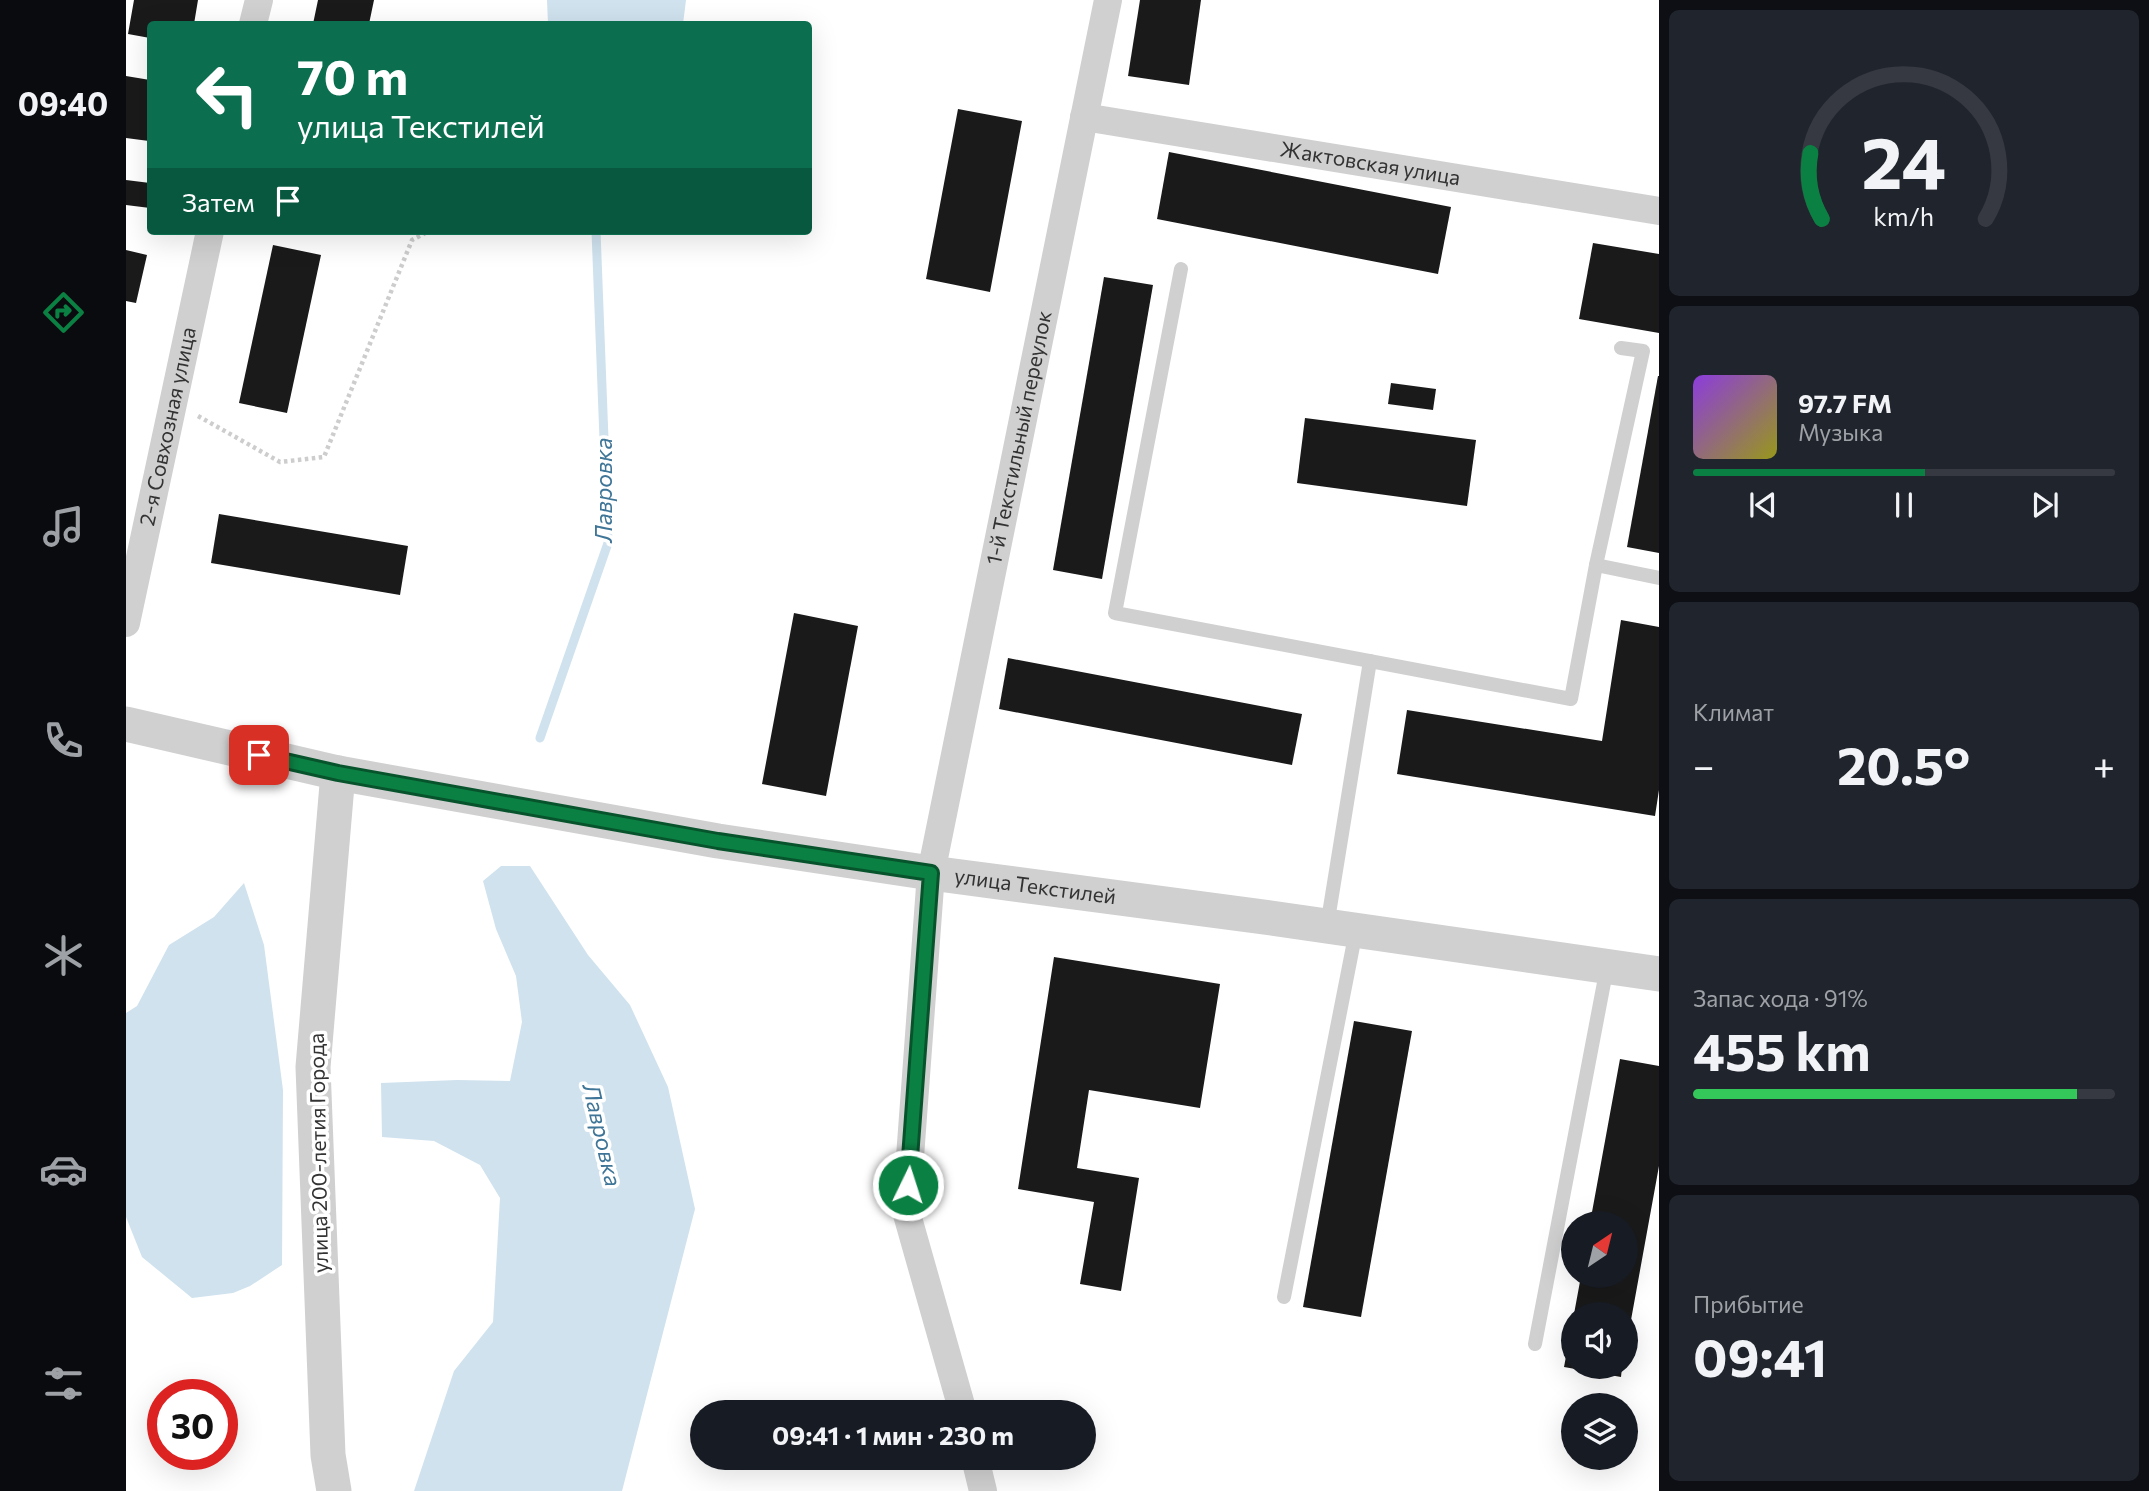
<!DOCTYPE html>
<html lang="ru">
<meta charset="utf-8">
<style>
body{margin:0;font-family:Commissioner,sans-serif;background:#20242c;color:#f1f3f6;height:100vh;display:flex;flex-direction:column;font-size:26px;white-space:nowrap}
*{box-sizing:border-box;margin:0}
p{font-size:23px;color:#9ea1a6}
.icon{flex:none;width:38px;height:38px;fill:none;stroke:currentColor;stroke-width:2;stroke-linecap:round;stroke-linejoin:round}
.map{position:relative;flex:1;overflow:hidden}
.details{display:flex;flex-direction:column;gap:10px;padding:10px;background:#0d0f14;width:490px}
.details>*{flex:none}
.guide{position:absolute;left:21px;top:21px;width:665px;height:214px;border-radius:7px;box-shadow:0 7px 28px #0002;background:#0b6e4f;color:#fff;overflow:hidden}
.needle{width:46px;rotate:35deg}
.controls{position:absolute;left:1435px;top:1211px;display:grid;gap:14px}
.controls a{display:grid;place-items:center;width:77px;height:77px;border-radius:50%;background:#171b24;box-shadow:0 7px 28px #0002;font-size:35px}
.speed{position:absolute;left:21px;top:1379px;display:flex;gap:14px;font-size:35px;font-weight:700;text-align:center}
.speed>*{display:grid;place-content:center;width:91px;height:91px;border-radius:50%;background:#171b24;box-shadow:0 7px 28px #0002;line-height:1}
.speed .limit{border:10px solid #d22;background:#fff;color:#111}
.pin{position:absolute;display:grid;place-items:center;width:60px;height:60px;color:#fff;margin:-30px;border-radius:14px;box-shadow:0 4px 10px #0006}
.me{position:absolute;width:77px;margin:-38px;rotate:4deg;stroke-linejoin:round;filter:drop-shadow(0 0 5px #0008)}
.turn{display:flex;align-items:center;gap:24px;height:147px;padding:0 35px;font-size:32px}
.turn .icon{width:91px;height:91px;stroke-width:2.5}
.turn b{display:block;font-size:49px;line-height:60px}
.then{display:flex;align-items:center;height:66px;padding:0 35px;background:#0003;gap:14px;font-size:26px}
.big{font-size:52px;font-weight:700;line-height:1.1}
.details .card{flex:1;display:flex;flex-direction:column;justify-content:center;gap:10px;min-width:0;padding:0 24px;border-radius:10px;background:#20242c}
.details .dial{align-items:center;gap:0}
.dial svg{height:182px;overflow:visible;fill:none;stroke:#363941;stroke-width:7;stroke-linecap:round;text-anchor:middle}
.dial text{fill:#f1f3f6;stroke:none}
.song{display:flex;align-items:center;gap:21px}
.cover{width:84px;height:84px;border-radius:10px;background:linear-gradient(135deg,hsl(270 70% 55%),hsl(60 70% 35%))}
.played{height:7px;border-radius:4px;background:linear-gradient(90deg,#0b8043 55%,#363941 55%)}
.keys{display:flex;justify-content:space-around;direction:ltr}
.heat{display:flex;justify-content:space-between;align-items:center;font-size:38px;direction:ltr}
.charge{height:10px;border-radius:5px;background:linear-gradient(90deg,#34c759 91%,#363941 0)}
.trip{position:absolute;left:564px;top:1400px;width:406px;height:70px;border-radius:35px;background:#171b24;box-shadow:0 7px 28px #0002;font-weight:700;line-height:70px;text-align:center}
main{display:flex;flex:1;min-height:0}
.menu{display:flex;flex-direction:column;width:126px;justify-content:space-around;align-items:center;background:#090b0e;color:#9ea1a6}
.menu .icon{width:49px;height:49px}
.menu .current{color:#0b8043}
.menu b{font-size:32px;color:#f1f3f6}
.map>svg:first-child{display:block}
.water{fill:#cfe2ee}
.lines{fill:none;stroke-linecap:round;stroke-linejoin:round}
.stream{stroke:#cfe2ee;stroke-width:9}
.building{fill:#1a1a1a}
.path{stroke:#cdcdcd;stroke-width:4.5;stroke-dasharray:3.5 3.5;stroke-linecap:butt}
.service{stroke:#d0d0d0;stroke-width:14}
.minor{stroke:#d0d0d0;stroke-width:28}
.tertiary{stroke:#d0d0d0;stroke-width:35}
.route-casing{stroke:#07532c;stroke-width:18}
.route{stroke:#0b8043;stroke-width:12}
.labels{text-anchor:middle;stroke-width:7;stroke-linejoin:round;paint-order:stroke}
.street-label{font-size:21px;fill:#333;stroke:#fff}
.water-label{font-size:23px;font-style:italic;fill:#3f7597;stroke:#fff}
</style>
<main>
<nav class="menu">
<b>09:40</b>
<svg class="icon current" aria-label="directions" viewBox="0 0 24 24"><path d="M12 3l9 9-9 9-9-9zM9 14v-3h6M13 9l2 2-2 2"/></svg>
<svg class="icon" aria-label="music" viewBox="0 0 24 24"><path d="M9 18V5l10-2v13"/><circle cx="6" cy="18" r="3"/><circle cx="16" cy="16" r="3"/></svg>
<svg class="icon" aria-label="phone" viewBox="0 0 24 24"><path d="M5 4h4l2 5-3 2q2 4 5 5l2-3 5 2v4C11 20 4 13 5 4z"/></svg>
<svg class="icon" aria-label="climate" viewBox="0 0 24 24"><path d="M12 3v18M4 7l16 10M4 17L20 7"/></svg>
<svg class="icon" aria-label="car" viewBox="0 0 24 24"><path d="M5 17H2v-5l4-1 3-4h7l3 4 3 1v5h-3M9 17h6M6 11h13"/><circle cx="7" cy="17" r="2"/><circle cx="17" cy="17" r="2"/></svg>
<svg class="icon" aria-label="filters" viewBox="0 0 24 24"><path d="M4 7h16M4 17h16"/><circle cx="9" cy="7" r="2"/><circle cx="15" cy="17" r="2"/></svg>
</nav>
<div class="map">
<svg width="1533" height="1491" viewBox="0 0 1533 1491">
<rect width="100%" height="100%" fill="#fff"/>
<g class="water">
<polygon points="421,0 560,0 557,24 422,24"/>
<polygon points="375,866 404,866 462,955 504,1005 542,1087 569,1209 496,1491 288,1491 328,1371 367,1322 374,1198 354,1165 308,1141 256,1137 255,1083 331,1080 384,1081 396,1022 390,976 370,929 357,881"/>
<polygon points="118,883 138,945 157,1090 156,1265 124,1286 107,1293 66,1298 16,1257 0,1217 0,1013 11,1006 43,945 88,917"/>
</g>
<g class="lines">
<polyline class="stream" points="414,738 482,543 470,231"/>
</g>
<g class="building">
<polygon points="8,0 72,0 68,24 24,24 24,38 2,34"/>
<polygon points="192,0 248,0 243,24 187,24"/>
<polygon points="1014,0 1075,0 1063,85 1002,76"/>
<polygon points="0,76 24,80 23,141 0,138"/>
<polygon points="832,109 896,121 864,292 800,279"/>
<polygon points="1043,152 1325,207 1312,274 1031,219"/>
<polygon points="0,180 24,183 24,208 0,205"/>
<polygon points="1467,243 1533,254 1533,333 1453,319"/>
<polygon points="147,245 195,255 161,413 113,403"/>
<polygon points="0,250 21,255 10,303 0,301"/>
<polygon points="978,277 1027,285 976,579 927,570"/>
<polygon points="1532,376 1533,376 1533,553 1501,547"/>
<polygon points="1265,383 1310,389 1307,410 1262,404"/>
<polygon points="1179,418 1350,440 1341,506 1171,483"/>
<polygon points="93,514 282,546 274,595 85,563"/>
<polygon points="668,613 732,626 700,796 636,784"/>
<polygon points="1495,620 1533,627 1533,790 1529,816 1271,774 1281,710 1476,741"/>
<polygon points="882,658 1176,714 1166,765 873,709"/>
<polygon points="928,957 1094,984 1074,1108 963,1090 951,1168 1013,1178 995,1291 954,1284 968,1202 892,1189"/>
<polygon points="1228,1021 1286,1031 1235,1317 1177,1307"/>
<polygon points="1494,1059 1533,1066 1533,1166 1501,1342 1500,1314 1448,1314 1455,1276 1500,1276 1500,1223 1464,1223"/>
<polygon points="1446,1325 1447,1367 1496,1367 1495,1377 1438,1367"/>
</g>
<g class="lines">
<polyline class="path" points="72,416 154,462 198,457 286,240 303,231"/>
<g class="service">
<polyline points="1055,269 989,613 1445,699 1470,565"/>
<polyline points="1495,348 1517,351 1470,565 1533,578"/>
<polyline points="1201,926 1244,661"/>
<polyline points="1158,1297 1230,931"/>
<polyline points="1409,1344 1481,967"/>
</g>
<g class="minor">
<polyline points="127,24 133,0"/>
<path id="s1" d="M958,117L1533,211"/>
<path id="s2" d="M0,623L84,231"/>
<path id="s3" d="M837,1412L780,1211L805,873L982,0"/>
<polyline points="849,1458 857,1491"/>
</g>
<g class="tertiary">
<path id="s4" d="M0,724L212,773L592,841L805,873L1145,918L1533,974"/>
<polyline points="208,1491 202,1455 187,1067 212,773"/>
</g>
</g>
<g class="lines">
<defs>
<polyline id="route" points="133,755 212,773 592,841 805,873 782,1185"/>
</defs>
<use href="#route" class="route-casing"/>
<use href="#route" class="route"/>
</g>
<g class="labels">
<g class="street-label">
<text dy="7" stroke="none"><textPath href="#s1" startOffset="290">Жактовская улица</textPath></text>
<text dy="7" stroke="none"><textPath href="#s2" startOffset="201">2-я Совхозная улица</textPath></text>
<text dy="7" stroke="none"><textPath href="#s3" startOffset="992">1-й Текстильный переулок</textPath></text>
<text dy="7" stroke="none"><textPath href="#s4" startOffset="924">улица Текстилей</textPath></text>
<text transform="translate(193 1153) rotate(-91)" y="7">улица 200-летия Города</text>
</g>
<g class="water-label">
<text transform="translate(478 490) rotate(-90)" y="8">Лавровка</text>
<text transform="translate(476 1135) rotate(77)" y="8">Лавровка</text>
</g>
</g>
</svg>
<div class="controls">
<a><svg class="needle" viewBox="-14 -14 28 28"><path d="M0-13l5 13h-10z" fill="#e53935"/><path d="M0 13l5-13h-10z" fill="#9ea1a6"/></svg></a>
<a><svg class="icon" aria-label="sound" viewBox="0 0 24 24"><path d="M4 9h4l5-4v14l-5-4H4zM17 9q2 3 0 6"/></svg></a>
<a><svg class="icon" aria-label="layers" viewBox="0 0 24 24"><path d="M12 4l9 5-9 5-9-5zM3 14l9 5 9-5"/></svg></a>
</div>
<div class="speed"><div class="limit">30</div></div>
<div class="pin" style="left:133px;top:755px;background:#d93025"><svg class="icon" aria-label="arrive" viewBox="0 0 24 24"><path d="M6 21V4h12l-3 4 3 4H6"/></svg></div>
<svg class="me" style="left:782px;top:1185px" viewBox="-20 -20 40 40"><circle r="17" fill="#0b8043" stroke="#fff" stroke-width="3"/><path d="M0-11L8 9 0 5-8 9z" fill="#fff"/></svg>
<div class="trip">09:41 · 1 мин · 230 m</div>
<div class="guide">
<div class="turn"><svg class="icon" aria-label="left" viewBox="0 0 24 24"><path d="M17 20v-9H6M10 6l-5 5 5 5"/></svg><div><b>70 m</b>улица Текстилей</div></div>
<div class="then">Затем<svg class="icon" aria-label="arrive" viewBox="0 0 24 24"><path d="M6 21V4h12l-3 4 3 4H6"/></svg></div>
</div>
</div>
<section class="details">
<div class="card dial"><svg viewBox="0 0 100 80">
<path d="M14 69A42 42 0 1 1 86 69"/>
<path d="M14 69A42 42 0 0 1 9 40" stroke="#0b8043"/>
<text x="50" y="56" font-size="32" font-weight="700">24</text>
<text x="50" y="72" font-size="11">km/h</text>
</svg></div>
<div class="card">
<div class="song"><i class="cover"></i><div><b>97.7 FM</b><p>Музыка</p></div></div>
<div class="played"></div>
<div class="keys"><svg class="icon" aria-label="previous" viewBox="0 0 24 24"><path d="M18 5L8 12l10 7zM5 5v14"/></svg><svg class="icon" aria-label="pause" viewBox="0 0 24 24"><path d="M8 5v14M16 5v14"/></svg><svg class="icon" aria-label="next" viewBox="0 0 24 24"><path d="M6 5l10 7-10 7zM19 5v14"/></svg></div>
</div>
<div class="card"><p>Климат</p>
<div class="heat"><a>−</a><b class="big">20.5°</b><a>+</a></div>
</div>
<div class="card"><p>Запас хода · 91%</p><b class="big">455 km</b><div class="charge"></div></div>
<div class="card"><p>Прибытие</p><b class="big">09:41</b></div>
</section>
</main>
